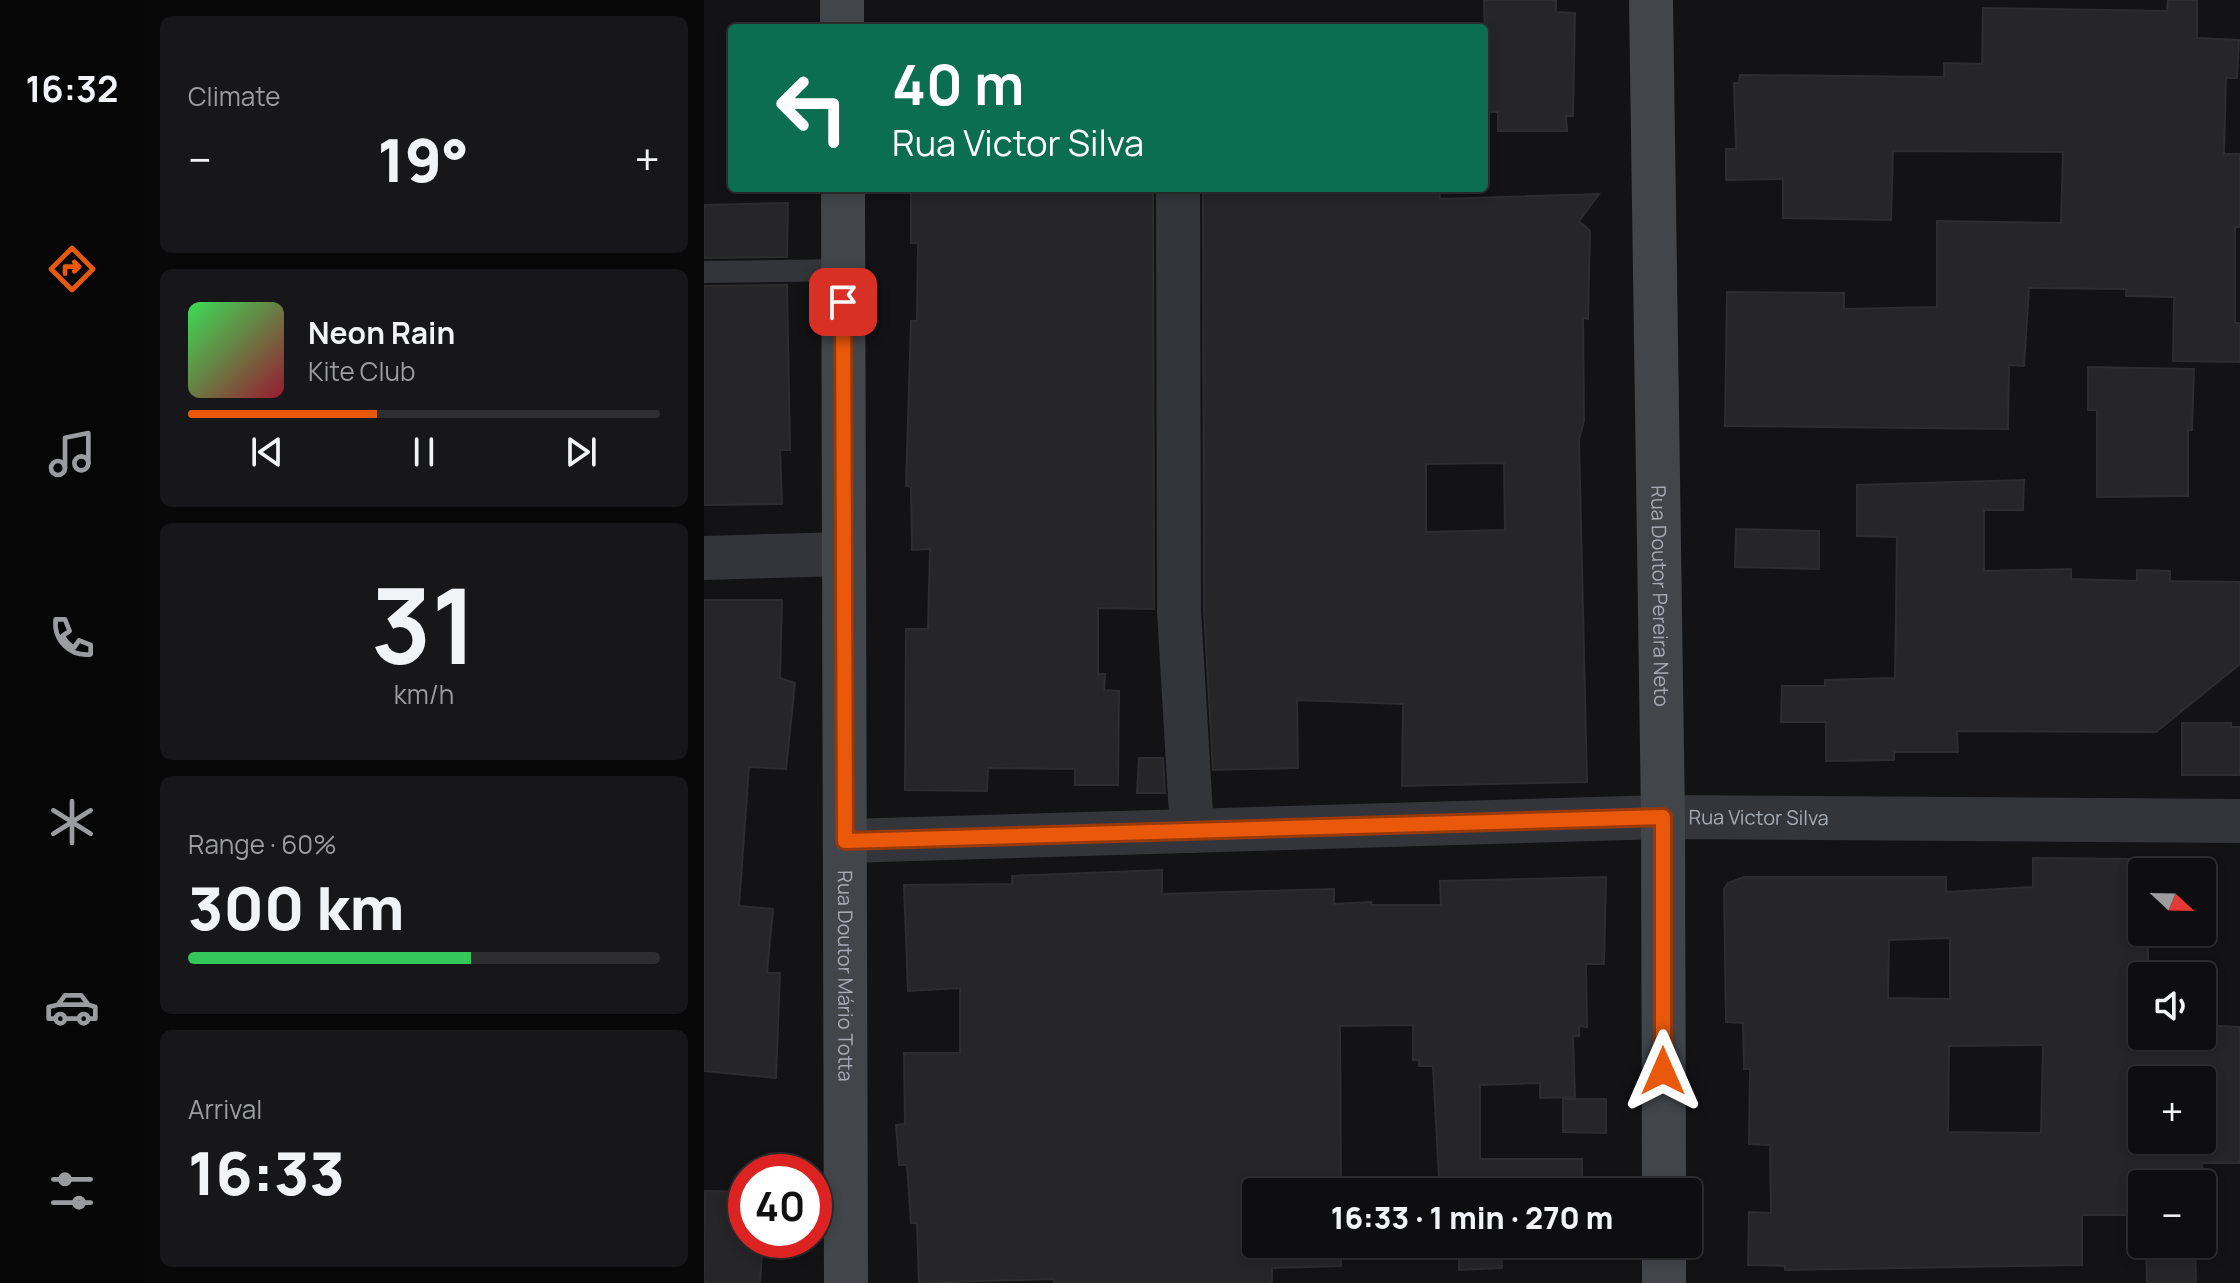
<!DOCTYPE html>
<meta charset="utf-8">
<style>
body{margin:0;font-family:Manrope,sans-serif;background:#171719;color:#f1f3f6;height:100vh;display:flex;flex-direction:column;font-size:30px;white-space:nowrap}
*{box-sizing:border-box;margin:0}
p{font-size:26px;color:#9b9c9f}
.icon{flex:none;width:44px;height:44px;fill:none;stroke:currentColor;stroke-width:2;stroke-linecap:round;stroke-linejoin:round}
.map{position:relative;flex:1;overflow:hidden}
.sheet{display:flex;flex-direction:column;gap:16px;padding:16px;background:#080809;width:560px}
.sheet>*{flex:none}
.guide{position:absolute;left:24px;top:24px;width:760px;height:168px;border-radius:8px;box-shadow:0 4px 12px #0003,0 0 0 2px #2e2e30;background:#0b6e4f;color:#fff;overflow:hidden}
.needle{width:52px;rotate:112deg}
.fabs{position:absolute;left:1424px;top:858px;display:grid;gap:16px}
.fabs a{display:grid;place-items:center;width:88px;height:88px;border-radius:8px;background:#0e0e10;box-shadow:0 4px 12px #0003,0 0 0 2px #2e2e30;font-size:40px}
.speed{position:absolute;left:24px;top:1154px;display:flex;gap:16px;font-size:40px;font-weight:700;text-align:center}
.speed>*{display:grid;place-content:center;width:104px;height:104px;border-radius:50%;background:#0e0e10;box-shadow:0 4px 12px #0003,0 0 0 2px #2e2e30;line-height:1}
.speed .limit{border:12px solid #d22;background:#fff;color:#111}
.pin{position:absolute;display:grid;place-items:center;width:68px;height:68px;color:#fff;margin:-34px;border-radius:16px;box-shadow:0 4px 12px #0006}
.me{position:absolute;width:88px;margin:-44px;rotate:0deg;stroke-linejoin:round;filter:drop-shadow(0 0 6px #0008)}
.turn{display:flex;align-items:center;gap:28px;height:168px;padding:0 32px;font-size:36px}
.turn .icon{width:104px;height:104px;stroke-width:2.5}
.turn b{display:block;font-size:56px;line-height:68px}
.big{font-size:60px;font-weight:800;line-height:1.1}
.sheet .card{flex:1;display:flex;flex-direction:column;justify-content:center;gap:12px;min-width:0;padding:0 28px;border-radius:12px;background:#171719}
.sheet .dial{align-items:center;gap:0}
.dial b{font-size:104px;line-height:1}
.song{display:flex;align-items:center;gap:24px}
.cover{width:96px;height:96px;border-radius:12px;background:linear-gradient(135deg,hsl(130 70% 55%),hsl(350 70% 35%))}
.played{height:8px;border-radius:4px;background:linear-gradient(90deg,#ea580c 40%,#2e2e30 40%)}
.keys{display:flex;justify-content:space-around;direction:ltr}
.heat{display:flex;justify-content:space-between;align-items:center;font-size:44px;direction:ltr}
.charge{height:12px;border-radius:6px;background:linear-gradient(90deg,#34c759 60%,#2e2e30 0)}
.trip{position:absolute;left:538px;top:1178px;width:460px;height:80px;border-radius:8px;background:#0e0e10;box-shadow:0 4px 12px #0003,0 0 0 2px #2e2e30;font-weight:800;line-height:80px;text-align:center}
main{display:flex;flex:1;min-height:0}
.dock{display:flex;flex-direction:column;width:144px;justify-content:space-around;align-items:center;background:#060606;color:#9b9c9f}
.dock .icon{width:56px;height:56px}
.dock .active{color:#ea580c}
.dock b{font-size:36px;color:#f1f3f6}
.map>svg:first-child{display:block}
.building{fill:#262629;stroke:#2d2d31;stroke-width:2;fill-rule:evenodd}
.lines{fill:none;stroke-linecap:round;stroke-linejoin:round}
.lane{stroke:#34353a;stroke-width:22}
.street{stroke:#34353a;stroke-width:44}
.secondary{stroke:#42454a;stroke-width:44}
.route-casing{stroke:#983908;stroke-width:20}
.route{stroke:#ea580c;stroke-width:14}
.labels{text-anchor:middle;stroke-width:8;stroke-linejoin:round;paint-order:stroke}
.street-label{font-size:20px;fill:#a5abb5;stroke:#0e0e10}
</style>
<main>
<nav class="dock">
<b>16:32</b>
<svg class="icon active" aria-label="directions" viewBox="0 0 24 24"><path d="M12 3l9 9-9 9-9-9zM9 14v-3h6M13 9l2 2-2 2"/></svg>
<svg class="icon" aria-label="music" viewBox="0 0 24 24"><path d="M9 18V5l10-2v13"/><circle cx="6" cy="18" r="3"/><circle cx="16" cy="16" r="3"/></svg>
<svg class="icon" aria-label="phone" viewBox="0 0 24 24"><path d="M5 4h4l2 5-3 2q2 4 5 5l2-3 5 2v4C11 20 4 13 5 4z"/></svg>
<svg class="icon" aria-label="climate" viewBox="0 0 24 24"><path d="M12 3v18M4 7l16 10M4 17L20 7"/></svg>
<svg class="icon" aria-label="car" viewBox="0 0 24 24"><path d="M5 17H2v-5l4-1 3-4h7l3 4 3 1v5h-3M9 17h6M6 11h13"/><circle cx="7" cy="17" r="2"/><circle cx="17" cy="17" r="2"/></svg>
<svg class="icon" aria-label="filters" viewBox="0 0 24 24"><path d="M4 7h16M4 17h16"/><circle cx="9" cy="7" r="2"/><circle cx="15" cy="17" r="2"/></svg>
</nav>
<section class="sheet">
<div class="card"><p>Climate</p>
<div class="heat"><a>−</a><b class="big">19°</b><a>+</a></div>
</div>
<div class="card">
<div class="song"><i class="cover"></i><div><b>Neon Rain</b><p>Kite Club</p></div></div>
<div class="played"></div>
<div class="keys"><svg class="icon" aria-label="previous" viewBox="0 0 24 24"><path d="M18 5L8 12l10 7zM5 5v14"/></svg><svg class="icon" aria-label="pause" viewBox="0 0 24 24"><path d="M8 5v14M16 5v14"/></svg><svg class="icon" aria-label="next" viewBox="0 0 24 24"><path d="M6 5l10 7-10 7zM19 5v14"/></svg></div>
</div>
<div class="card dial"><b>31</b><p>km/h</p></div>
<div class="card"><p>Range · 60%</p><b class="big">300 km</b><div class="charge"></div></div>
<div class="card"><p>Arrival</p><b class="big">16:33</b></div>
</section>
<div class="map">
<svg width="1536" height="1283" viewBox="0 0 1536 1283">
<rect width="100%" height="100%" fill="#131315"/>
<g class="building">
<polygon points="780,0 852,0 852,12 871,13 869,116 862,116 863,131 794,131 794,112 783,112"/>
<polygon points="1464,0 1493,0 1493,38 1535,40 1533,78 1522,78 1520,154 1536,154 1536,227 1531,227 1531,323 1536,323 1536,362 1469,361 1470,297 1422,296 1422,289 1325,288 1320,366 1305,365 1304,429 1021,426 1023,292 1140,293 1140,309 1233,307 1233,221 1357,223 1359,152 1189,151 1187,220 1079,218 1079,179 1022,180 1022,149 1032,149 1030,83 1035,83 1036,75 1240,77 1240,63 1278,64 1279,8 1463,11"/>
<polygon points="207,188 449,188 450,609 394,608 394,674 401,674 400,690 415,691 414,785 371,785 371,769 284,768 283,791 201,790 202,629 224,629 226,549 208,550 207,487 202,486 207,321 213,321 214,243 207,243"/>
<path d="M499,188H735L736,199L895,194L875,221L886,231L884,319L879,318L880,421L875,440L883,782L698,786L699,704L593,700L594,768L509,770L500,610ZM800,463L801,530L722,532V464Z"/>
<polygon points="84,203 83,257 0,258 0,205"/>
<polygon points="83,285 86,450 76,450 78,504 0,505 0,286"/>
<polygon points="1384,367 1490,369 1488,430 1484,430 1484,496 1393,497 1393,410 1384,410"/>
<polygon points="1320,480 1319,510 1280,510 1280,571 1367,569 1367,579 1433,581 1433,570 1466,571 1466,581 1536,582 1536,664 1452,732 1253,731 1254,752 1190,752 1190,760 1122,761 1122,722 1077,722 1078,686 1121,686 1121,680 1191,678 1193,537 1153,536 1153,485"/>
<polygon points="1032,529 1115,531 1115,569 1031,567"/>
<polygon points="0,600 78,600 76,678 91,683 82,769 45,767 35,906 69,909 63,973 76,973 72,1078 0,1071"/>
<polygon points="1478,723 1527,723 1527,727 1536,727 1536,775 1478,775"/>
<polygon points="435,758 459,758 461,793 433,793"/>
<path d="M1329,858L1437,859L1438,932H1444V976H1438V1036H1498V1025L1536,1027V1163H1498L1499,1184H1438V1215H1378V1265L1081,1270V1266L1044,1265L1045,1212L1067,1213L1066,1145L1045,1144L1046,1069H1040L1039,1023L1022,1022L1020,889L1024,883L1040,877H1242V892L1329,887ZM1246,938V999L1184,998L1185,940ZM1339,1045L1337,1133L1244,1132L1245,1046ZM1438,1080H1498V1140H1438Z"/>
<polygon points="458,870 458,894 630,889 630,904 667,902 667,905 737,905 736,881 902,877 900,964 882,964 883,1027 875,1026 875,1036 869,1036 871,1097 836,1098 836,1083 776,1085 776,1159 878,1159 878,1192 754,1192 754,1179 735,1179 729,1066 715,1066 715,1060 709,1060 709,1025 636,1026 637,1192 552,1192 552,1244 637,1244 637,1266 568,1268 568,1283 350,1283 350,1279 215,1283 213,1223 207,1223 203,1165 195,1165 192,1125 201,1124 200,1053 256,1053 256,988 204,991 200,885 308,884 308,876"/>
<polygon points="859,1099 902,1099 902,1133 859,1132"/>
<polygon points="1,1191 42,1192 42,1240 49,1240 48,1252 58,1252 56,1283 0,1283"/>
<polygon points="755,1244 797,1244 798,1268 755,1270"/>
<polygon points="1442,1244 1491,1244 1492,1283 1443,1283"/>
</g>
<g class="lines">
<polyline class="lane" points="0,272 139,270"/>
<g class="street">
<polyline points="474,188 475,611 488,831"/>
<polyline points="0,558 140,554"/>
<path id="s1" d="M141,841L959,817L1536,821"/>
</g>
<g class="secondary">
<polyline points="138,0 138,28"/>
<path id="s2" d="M947,0L959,817L960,1192"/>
<path id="s3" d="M139,188L142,1283"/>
<polyline points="960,1244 960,1283"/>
</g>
</g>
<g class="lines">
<defs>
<polyline id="route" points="139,302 141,841 959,817 959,1071"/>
</defs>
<use href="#route" class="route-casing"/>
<use href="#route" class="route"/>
</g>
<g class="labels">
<g class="street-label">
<text dy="7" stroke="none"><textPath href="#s2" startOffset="596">Rua Doutor Pereira Neto</textPath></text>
<text dy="7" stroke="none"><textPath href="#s1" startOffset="914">Rua Victor Silva</textPath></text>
<text dy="7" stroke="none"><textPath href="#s3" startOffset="788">Rua Doutor Mário Totta</textPath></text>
</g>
</g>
</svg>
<div class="fabs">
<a><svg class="needle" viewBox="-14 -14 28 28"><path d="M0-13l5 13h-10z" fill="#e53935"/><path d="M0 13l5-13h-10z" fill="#9b9c9f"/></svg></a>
<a><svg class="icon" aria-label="sound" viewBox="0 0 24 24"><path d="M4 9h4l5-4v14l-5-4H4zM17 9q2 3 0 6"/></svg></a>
<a>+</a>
<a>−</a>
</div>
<div class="speed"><div class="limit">40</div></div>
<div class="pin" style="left:139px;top:302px;background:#d93025"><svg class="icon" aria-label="arrive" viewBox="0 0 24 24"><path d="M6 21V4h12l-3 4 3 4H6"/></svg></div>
<svg class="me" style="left:959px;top:1071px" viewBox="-20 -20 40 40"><path d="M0-17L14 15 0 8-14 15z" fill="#ea580c" stroke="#fff" stroke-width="4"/></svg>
<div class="trip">16:33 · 1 min · 270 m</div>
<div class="guide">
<div class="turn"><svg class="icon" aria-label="left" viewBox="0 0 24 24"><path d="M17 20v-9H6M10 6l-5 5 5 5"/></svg><div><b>40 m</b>Rua Victor Silva</div></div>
</div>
</div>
</main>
